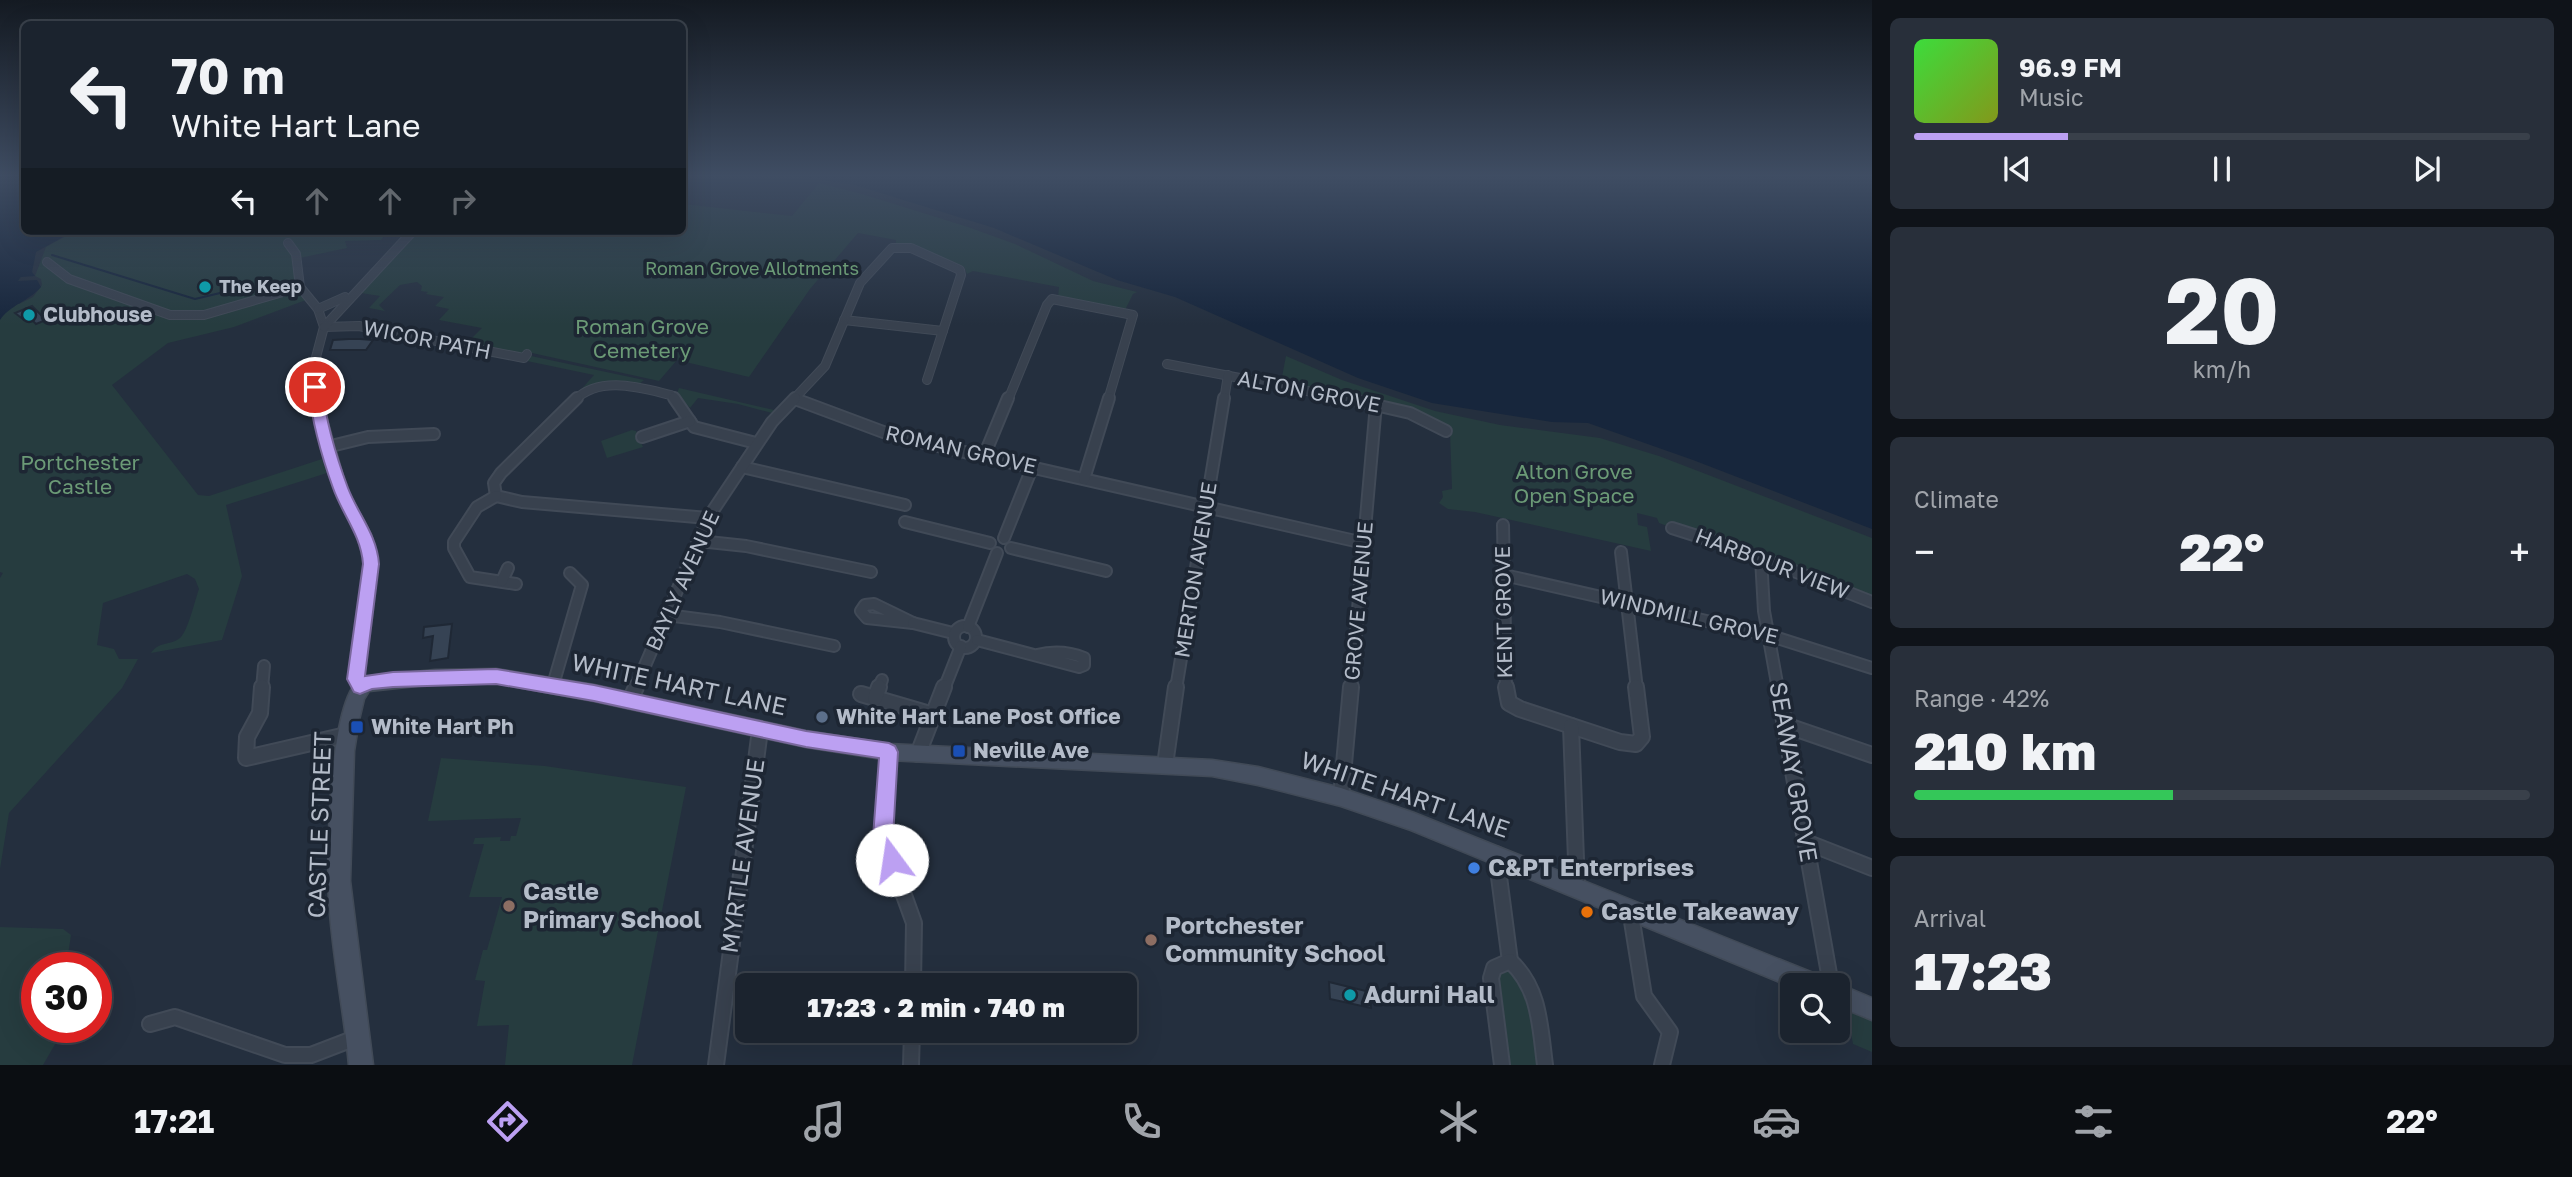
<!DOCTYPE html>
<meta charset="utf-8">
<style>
body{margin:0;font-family:"Golos Text",sans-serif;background:#282f3a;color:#f1f3f6;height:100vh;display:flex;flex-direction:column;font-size:26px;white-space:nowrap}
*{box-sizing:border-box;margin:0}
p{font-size:23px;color:#a0a4aa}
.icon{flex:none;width:38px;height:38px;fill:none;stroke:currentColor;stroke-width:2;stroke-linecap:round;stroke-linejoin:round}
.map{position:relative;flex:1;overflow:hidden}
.details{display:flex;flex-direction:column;gap:18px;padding:18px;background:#0f1319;width:700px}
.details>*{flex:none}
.top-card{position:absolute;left:21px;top:21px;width:665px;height:214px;border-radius:10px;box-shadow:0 7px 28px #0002,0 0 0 2px #39404a;background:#1b232e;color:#f1f3f6;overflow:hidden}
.controls{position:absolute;left:1780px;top:973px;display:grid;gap:14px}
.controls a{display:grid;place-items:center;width:70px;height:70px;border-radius:10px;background:#1b232e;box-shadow:0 7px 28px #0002,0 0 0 2px #39404a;font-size:35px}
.speed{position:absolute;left:21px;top:952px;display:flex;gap:14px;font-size:35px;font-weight:700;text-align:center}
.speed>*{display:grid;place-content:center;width:91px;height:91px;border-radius:50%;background:#1b232e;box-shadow:0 7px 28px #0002,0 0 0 2px #39404a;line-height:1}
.speed .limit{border:10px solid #d22;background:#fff;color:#111}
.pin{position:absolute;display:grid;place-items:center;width:60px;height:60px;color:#fff;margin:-30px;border:4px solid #fff;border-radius:50%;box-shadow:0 2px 7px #0007}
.me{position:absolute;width:77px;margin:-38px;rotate:346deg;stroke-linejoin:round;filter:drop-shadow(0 0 5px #0008)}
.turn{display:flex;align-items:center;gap:24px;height:147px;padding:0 35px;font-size:32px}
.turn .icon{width:91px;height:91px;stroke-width:2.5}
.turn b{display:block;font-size:49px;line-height:60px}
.lanes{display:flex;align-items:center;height:66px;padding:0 35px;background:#0003;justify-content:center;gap:35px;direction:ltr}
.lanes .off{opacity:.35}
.big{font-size:52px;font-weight:800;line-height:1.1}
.details .widget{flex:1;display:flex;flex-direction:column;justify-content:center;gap:10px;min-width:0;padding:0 24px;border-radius:10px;background:#282f3a}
.details .dial{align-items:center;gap:0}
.dial b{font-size:91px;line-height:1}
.song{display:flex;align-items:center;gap:21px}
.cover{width:84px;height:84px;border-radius:10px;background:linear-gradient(135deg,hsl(120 70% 55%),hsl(70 70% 35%))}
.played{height:7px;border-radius:4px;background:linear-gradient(90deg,#bca0f2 25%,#39404a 25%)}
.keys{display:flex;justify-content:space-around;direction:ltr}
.heat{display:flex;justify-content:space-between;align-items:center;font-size:38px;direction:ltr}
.charge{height:10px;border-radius:5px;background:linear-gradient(90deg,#34c759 42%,#39404a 0)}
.trip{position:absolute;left:735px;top:973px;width:402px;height:70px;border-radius:10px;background:#1b232e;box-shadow:0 7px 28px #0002,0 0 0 2px #39404a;font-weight:800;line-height:70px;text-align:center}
.menu{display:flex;height:112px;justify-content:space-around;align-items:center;background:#0b0e12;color:#a0a4aa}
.menu .icon{width:49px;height:49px}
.menu .on{color:#bca0f2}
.menu b{font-size:32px;color:#f1f3f6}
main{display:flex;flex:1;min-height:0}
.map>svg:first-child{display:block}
.green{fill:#263c3f}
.water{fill:#17263c}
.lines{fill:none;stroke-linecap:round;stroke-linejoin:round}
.stream{stroke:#17263c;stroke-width:2}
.building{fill:#364354;stroke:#1f2835;stroke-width:2}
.street-far2-casing{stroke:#414a57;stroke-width:10}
.street-far1-casing{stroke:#414a57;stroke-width:14}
.street-casing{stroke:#414a57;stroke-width:18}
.secondary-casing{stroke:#414a57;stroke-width:3}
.street-far2{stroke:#38414e;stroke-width:8}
.street-far1{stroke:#38414e;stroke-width:10}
.street{stroke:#38414e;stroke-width:14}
.secondary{fill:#465061;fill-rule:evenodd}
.route{fill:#bca0f2;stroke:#7a689d;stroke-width:2}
.culture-dot{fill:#0f9aa8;stroke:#1d2633;stroke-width:2.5}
.service-dot{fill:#5c6f8a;stroke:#1d2633;stroke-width:2.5}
.transit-dot{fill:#1a4fb4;stroke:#1d2633;stroke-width:2.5}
.shop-dot{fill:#3f7fe0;stroke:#1d2633;stroke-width:2.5}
.education-dot{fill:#8d6e63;stroke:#1d2633;stroke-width:2.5}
.food-dot{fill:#e8710a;stroke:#1d2633;stroke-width:2.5}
.labels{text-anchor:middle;stroke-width:7;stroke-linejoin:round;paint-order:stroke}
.far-park-label{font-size:18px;fill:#6b9a76;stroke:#1d2633}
.far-poi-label{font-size:18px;font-weight:bold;fill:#b4bcc9;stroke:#1d2633;text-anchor:start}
.poi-label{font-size:21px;font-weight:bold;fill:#b4bcc9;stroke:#1d2633;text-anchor:start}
.park-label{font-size:21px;fill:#6b9a76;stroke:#1d2633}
.street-label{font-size:21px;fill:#b4bcc9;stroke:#1d2633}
.near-street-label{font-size:24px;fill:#b4bcc9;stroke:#1d2633}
.near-poi-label{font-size:24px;font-weight:bold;fill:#b4bcc9;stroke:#1d2633;text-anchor:start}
</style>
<main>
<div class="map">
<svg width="1872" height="1065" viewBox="0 0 1872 1065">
<rect width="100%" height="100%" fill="#242f3e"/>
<g class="green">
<polygon points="819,183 862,194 968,227 1015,244 1093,281 1137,292 1133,294 1125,310 1058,298 1059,287 973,271 967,274 964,267 911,245 896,247 896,240 858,233 810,289 749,377 677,360 659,381 523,351 520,354 466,344 482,328 439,320 449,309 435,306 444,297 426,294 428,292 421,291 422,286 417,282 400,285 379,305 385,311 369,308 380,296 355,292 415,231 682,231 683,204 792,216"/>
<path d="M75,231H388L381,240L345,241L347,248L295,259L297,276L295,288L306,300L234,327L168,343L112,385L198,495L209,496L322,459L327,473L226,505L242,576L222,640L151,653C159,641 170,646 180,638C188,631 195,600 199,589L195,579L187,574L103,603L97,645L114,649L119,659H138L122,688L9,813L0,869V578L3,573L0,572V238L22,276L18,281L19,304L33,297L42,285L41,279L35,276L46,247Z"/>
<polygon points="531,356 644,380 639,384 599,383 579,392 594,375 527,361"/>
<polygon points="1286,356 1342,380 1435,411 1500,425 1600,438 1659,456 1872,538 1872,599 1659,523 1657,518 1637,513 1638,525 1647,527 1651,551 1475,512 1448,509 1439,503 1443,497 1442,491 1452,489 1450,431 1377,401 1281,382"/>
<polygon points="679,388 774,410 772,413 738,404 698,398 690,408 677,393"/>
<polygon points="632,430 636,431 643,447 607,458 601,441"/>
<polygon points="441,758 545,766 686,787 632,1065 505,1065 509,1025 477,1026 485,981 475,980 483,950 487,950 502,897 469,897 484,844 473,844 475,838 501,837 500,841 510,841 511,836 516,836 521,818 428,821"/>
<polygon points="0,927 63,929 71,935 66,968 37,968 37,1027 65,1027 43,1065 0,1065"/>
<polygon points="1505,967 1528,987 1540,1065 1508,1065 1497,980 1499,972"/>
<polygon points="1847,1011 1872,1021 1872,1052 1853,1044"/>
</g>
<g class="water">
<path d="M0,176H24V231H74L36,252L32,272L35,276L21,277L18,281L37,280L41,287C29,301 10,305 0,320Z"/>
<polygon points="793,176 1872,176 1872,529 1693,460 1588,423 1552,422 1432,403 1358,378 1175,297 1117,280 994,228 855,185"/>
</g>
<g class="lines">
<polyline class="stream" points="52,255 195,299 220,293 236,282"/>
</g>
<g class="building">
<polygon points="32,306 46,320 36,324 30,318 24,320 15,313"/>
<polygon points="349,339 360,339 373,340 366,350 330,350 333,340"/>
<polygon points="452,624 448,658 430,661 433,636 423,638 424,627"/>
<polygon points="1329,982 1370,992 1371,1008 1330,999"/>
</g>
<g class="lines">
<defs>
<g id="street-far2">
<polyline points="288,243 296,254 300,287 318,309 324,327 315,361 315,400"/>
<polyline points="47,262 69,279 170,315 204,315 300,287"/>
<polyline points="318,309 345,297"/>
<polyline points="844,320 943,331"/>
<polyline points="324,327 359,326 524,358 527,354"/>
<polyline points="324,327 413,231"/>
<polyline points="1167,364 1354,400"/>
<path d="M575,400C600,375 641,388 671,395L676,400"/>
<polyline points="793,400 825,366 860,283 892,248 911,248 960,270 961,275 927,380"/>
<polyline points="1008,400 1047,305 1052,299 1133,315 1108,400"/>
<polyline points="1224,400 1228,375"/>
</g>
<g id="street-far1">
<polyline points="315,398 341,490 366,537 371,563 356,679 360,687"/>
<polyline points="674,398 694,427 756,443"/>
<polyline points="1345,398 1410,413 1446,431"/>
<polyline points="795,399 894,436 1364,543"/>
<polyline points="642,437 690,421"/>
<polyline points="327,447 368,437 434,434"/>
<polyline points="984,456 1008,398"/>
<polyline points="742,467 905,505"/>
<polyline points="1084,479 1109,398"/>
<polyline points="496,496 494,483 501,473 577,398"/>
<polyline points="496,496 522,502 708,518"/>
<polyline points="496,496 477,507 454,542 454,548 470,577 516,584"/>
<polyline points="905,522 990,543"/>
<polyline points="1503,525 1506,689"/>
<polyline points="1672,528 1738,549 1872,602"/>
<polyline points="1004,538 1032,468"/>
<polyline points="699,541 746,546 871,572"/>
<polyline points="1011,548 1106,571"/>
<polyline points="1621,552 1637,689"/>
<polyline points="1761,558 1764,611 1778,689"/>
<polyline points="1504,575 1768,635 1872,668"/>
<polyline points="502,581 508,568"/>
<polygon points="874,604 913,623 867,618 861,611 865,605"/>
<polyline points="667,615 720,622 834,646"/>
<polyline points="913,623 953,633"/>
<circle cx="965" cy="637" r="11"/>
<polyline points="968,627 997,553"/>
<path d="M977,640L1079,667L1084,665V658C1069,652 1053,651 1037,655"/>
<polyline points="553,685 582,585 570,573"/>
<polyline points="262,689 264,666"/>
<polyline points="635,689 708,518 772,422 795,398"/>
<polyline points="878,689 882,680"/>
<polyline points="944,689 961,646"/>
<polyline points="1176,689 1224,398"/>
<polyline points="1351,689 1376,404"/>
</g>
<g id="street">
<polyline points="262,687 260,713 247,737 246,758 346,735"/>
<polyline points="1506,687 1509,703 1520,709 1620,742 1636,744 1642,737 1636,687"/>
<polyline points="1778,687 1831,985"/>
<polyline points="861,694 933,715"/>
<polyline points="875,698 879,687"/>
<polyline points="630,701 636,687"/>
<polyline points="1785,725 1872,755"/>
<polyline points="1571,726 1577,886"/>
<polyline points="889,752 883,837 914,923 913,985"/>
<polyline points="918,754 944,687"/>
<polyline points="1165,765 1176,687"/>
<polyline points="1341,797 1351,687"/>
<polyline points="1806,842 1872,868"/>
<polyline points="1496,854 1510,961"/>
<polyline points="1630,909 1644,996 1670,1032 1662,1065"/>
<polyline points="150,1024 175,1017 285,1055 311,1055 358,1037"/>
<polyline points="716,1065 760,730"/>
<polyline points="911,1065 912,1031"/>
<path d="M1502,1065L1491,978L1494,968L1510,961C1540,988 1540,1027 1545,1065"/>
</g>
<g id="secondary">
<path d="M496,669L594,685L806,731L889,744L1212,760L1258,767L1341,788L1414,813L1823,977L1826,985L1792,987L1411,830L1341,806L1258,785L1212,776L889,760L806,747L594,701L496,683L435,684L369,691L364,699L359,720L354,751L350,881L373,1065H349C344,1010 332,955 329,899C327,863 328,689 364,677L435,670Z"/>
<polygon points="1838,984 1872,998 1872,1020 1838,1006 1838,985 1835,985"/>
</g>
</defs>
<use href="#street-far2" class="street-far2-casing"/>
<use href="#street-far1" class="street-far1-casing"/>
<use href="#street" class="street-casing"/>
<use href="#secondary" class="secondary-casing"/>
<use href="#street-far2" class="street-far2"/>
<use href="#street-far1" class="street-far1"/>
<use href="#street" class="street"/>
<use href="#secondary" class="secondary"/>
</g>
<linearGradient id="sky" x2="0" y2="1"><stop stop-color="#141a22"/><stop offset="0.54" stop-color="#3f4d63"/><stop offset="1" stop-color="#3f4d63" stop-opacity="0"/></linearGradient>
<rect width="1872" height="325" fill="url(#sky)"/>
<path class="route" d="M315,383L322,387C326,422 336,456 348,488C358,514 377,535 379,564L365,676L393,672L496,669L594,685L806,731L889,743L895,746L898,752L893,837L902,860L899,867L892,870L884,867L873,837L879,758L806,747L594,701L496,684L393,687L372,689L360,694L354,692L347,679L363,564C361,535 342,514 333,488C321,455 312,421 308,387Z"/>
<g class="culture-dot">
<circle cx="205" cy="287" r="7"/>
<circle cx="29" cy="315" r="7"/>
<circle cx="1350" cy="995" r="7"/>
</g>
<circle class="service-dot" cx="822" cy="717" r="7"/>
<g class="transit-dot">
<rect x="350" y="720" width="14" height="14" rx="3.5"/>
<rect x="952" y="744" width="14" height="14" rx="3.5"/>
</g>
<circle class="shop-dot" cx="1474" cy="868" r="7"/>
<g class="education-dot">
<circle cx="509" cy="906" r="7"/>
<circle cx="1151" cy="940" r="7"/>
</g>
<circle class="food-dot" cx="1587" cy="912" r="7"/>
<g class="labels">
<g class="far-park-label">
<text x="752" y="275">Roman Grove Allotments</text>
</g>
<g class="far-poi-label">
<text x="219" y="293">The Keep</text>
</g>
<g class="poi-label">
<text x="43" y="322">Clubhouse</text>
<text x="836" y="724">White Hart Lane Post Office</text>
<text x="371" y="734">White Hart Ph</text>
<text x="973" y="758">Neville Ave</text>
</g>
<g class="park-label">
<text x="642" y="334">Roman Grove<tspan x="642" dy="24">Cemetery</tspan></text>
<text x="80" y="470">Portchester<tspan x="80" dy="24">Castle</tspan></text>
<text x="1574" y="479">Alton Grove<tspan x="1574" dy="24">Open Space</tspan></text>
</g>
<g class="street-label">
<text transform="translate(427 340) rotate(11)" y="7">WICOR PATH</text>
<text transform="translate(1309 392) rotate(11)" y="7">ALTON GROVE</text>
<text transform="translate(961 450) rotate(13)" y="7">ROMAN GROVE</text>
<text transform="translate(1772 564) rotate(21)" y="7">HARBOUR VIEW</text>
<text transform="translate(1196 570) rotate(-81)" y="7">MERTON AVENUE</text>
<text transform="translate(683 581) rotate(-66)" y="7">BAYLY AVENUE</text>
<text transform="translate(1359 601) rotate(-85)" y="7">GROVE AVENUE</text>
<text transform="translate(1504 612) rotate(-91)" y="7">KENT GROVE</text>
<text transform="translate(1689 617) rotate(13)" y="7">WINDMILL GROVE</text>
</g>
<g class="near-street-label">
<text transform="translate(679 685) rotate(12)" y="8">WHITE HART LANE</text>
<text transform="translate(1793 772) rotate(80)" y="8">SEAWAY GROVE</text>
<text transform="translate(1405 795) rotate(19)" y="8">WHITE HART LANE</text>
<text transform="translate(320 825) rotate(-88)" y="8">CASTLE STREET</text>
<text transform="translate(743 856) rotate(-82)" y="8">MYRTLE AVENUE</text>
</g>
<g class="near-poi-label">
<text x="1488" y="876">C&amp;PT Enterprises</text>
<text x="523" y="900">Castle<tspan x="523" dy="28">Primary School</tspan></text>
<text x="1601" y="920">Castle Takeaway</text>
<text x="1165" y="934">Portchester<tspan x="1165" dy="28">Community School</tspan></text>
<text x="1364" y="1003">Adurni Hall</text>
</g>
</g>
</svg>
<div class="controls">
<a><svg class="icon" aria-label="search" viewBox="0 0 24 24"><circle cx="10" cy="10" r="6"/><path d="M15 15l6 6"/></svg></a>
</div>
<div class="speed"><div class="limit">30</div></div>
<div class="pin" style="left:315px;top:387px;background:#d93025"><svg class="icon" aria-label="arrive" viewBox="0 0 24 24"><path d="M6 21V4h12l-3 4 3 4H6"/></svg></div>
<svg class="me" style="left:892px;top:860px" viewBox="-20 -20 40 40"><circle r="19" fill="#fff"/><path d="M0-13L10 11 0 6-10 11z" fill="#bca0f2"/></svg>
<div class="trip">17:23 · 2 min · 740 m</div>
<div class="top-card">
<div class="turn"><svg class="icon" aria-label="left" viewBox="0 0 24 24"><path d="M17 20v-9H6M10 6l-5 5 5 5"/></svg><div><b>70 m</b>White Hart Lane</div></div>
<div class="lanes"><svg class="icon" aria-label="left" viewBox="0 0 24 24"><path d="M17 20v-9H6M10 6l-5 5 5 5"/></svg><svg class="icon off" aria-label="ahead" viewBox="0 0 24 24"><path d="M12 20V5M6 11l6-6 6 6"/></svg><svg class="icon off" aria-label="ahead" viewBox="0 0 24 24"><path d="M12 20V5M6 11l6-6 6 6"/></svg><svg class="icon off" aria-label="right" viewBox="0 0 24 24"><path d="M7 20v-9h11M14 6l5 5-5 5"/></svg></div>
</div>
</div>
<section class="details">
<div class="widget">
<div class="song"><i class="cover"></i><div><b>96.9 FM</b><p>Music</p></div></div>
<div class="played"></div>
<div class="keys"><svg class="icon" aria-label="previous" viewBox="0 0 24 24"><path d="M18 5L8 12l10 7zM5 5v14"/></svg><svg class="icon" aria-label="pause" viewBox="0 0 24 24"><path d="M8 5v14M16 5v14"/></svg><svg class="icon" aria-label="next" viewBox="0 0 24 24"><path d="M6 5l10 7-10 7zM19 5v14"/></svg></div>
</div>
<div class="widget dial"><b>20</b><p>km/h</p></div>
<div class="widget"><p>Climate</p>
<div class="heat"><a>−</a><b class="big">22°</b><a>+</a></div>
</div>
<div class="widget"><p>Range · 42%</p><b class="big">210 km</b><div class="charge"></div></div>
<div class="widget"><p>Arrival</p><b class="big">17:23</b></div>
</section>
</main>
<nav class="menu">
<b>17:21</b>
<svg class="icon on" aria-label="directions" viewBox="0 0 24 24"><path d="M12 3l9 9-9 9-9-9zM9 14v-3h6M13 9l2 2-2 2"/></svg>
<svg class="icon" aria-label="music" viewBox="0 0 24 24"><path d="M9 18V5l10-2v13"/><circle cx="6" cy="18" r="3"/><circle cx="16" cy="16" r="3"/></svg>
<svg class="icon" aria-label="phone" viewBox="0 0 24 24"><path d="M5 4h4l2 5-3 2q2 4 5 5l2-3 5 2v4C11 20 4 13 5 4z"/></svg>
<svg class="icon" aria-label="climate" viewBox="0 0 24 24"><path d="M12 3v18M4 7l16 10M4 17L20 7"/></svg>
<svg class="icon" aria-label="car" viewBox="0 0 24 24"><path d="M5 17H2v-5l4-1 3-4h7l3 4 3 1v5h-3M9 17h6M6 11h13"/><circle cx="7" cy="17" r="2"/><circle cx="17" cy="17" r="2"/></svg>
<svg class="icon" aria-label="filters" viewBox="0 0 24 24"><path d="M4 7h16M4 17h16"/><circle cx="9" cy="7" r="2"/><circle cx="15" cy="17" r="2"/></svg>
<b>22°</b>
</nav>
